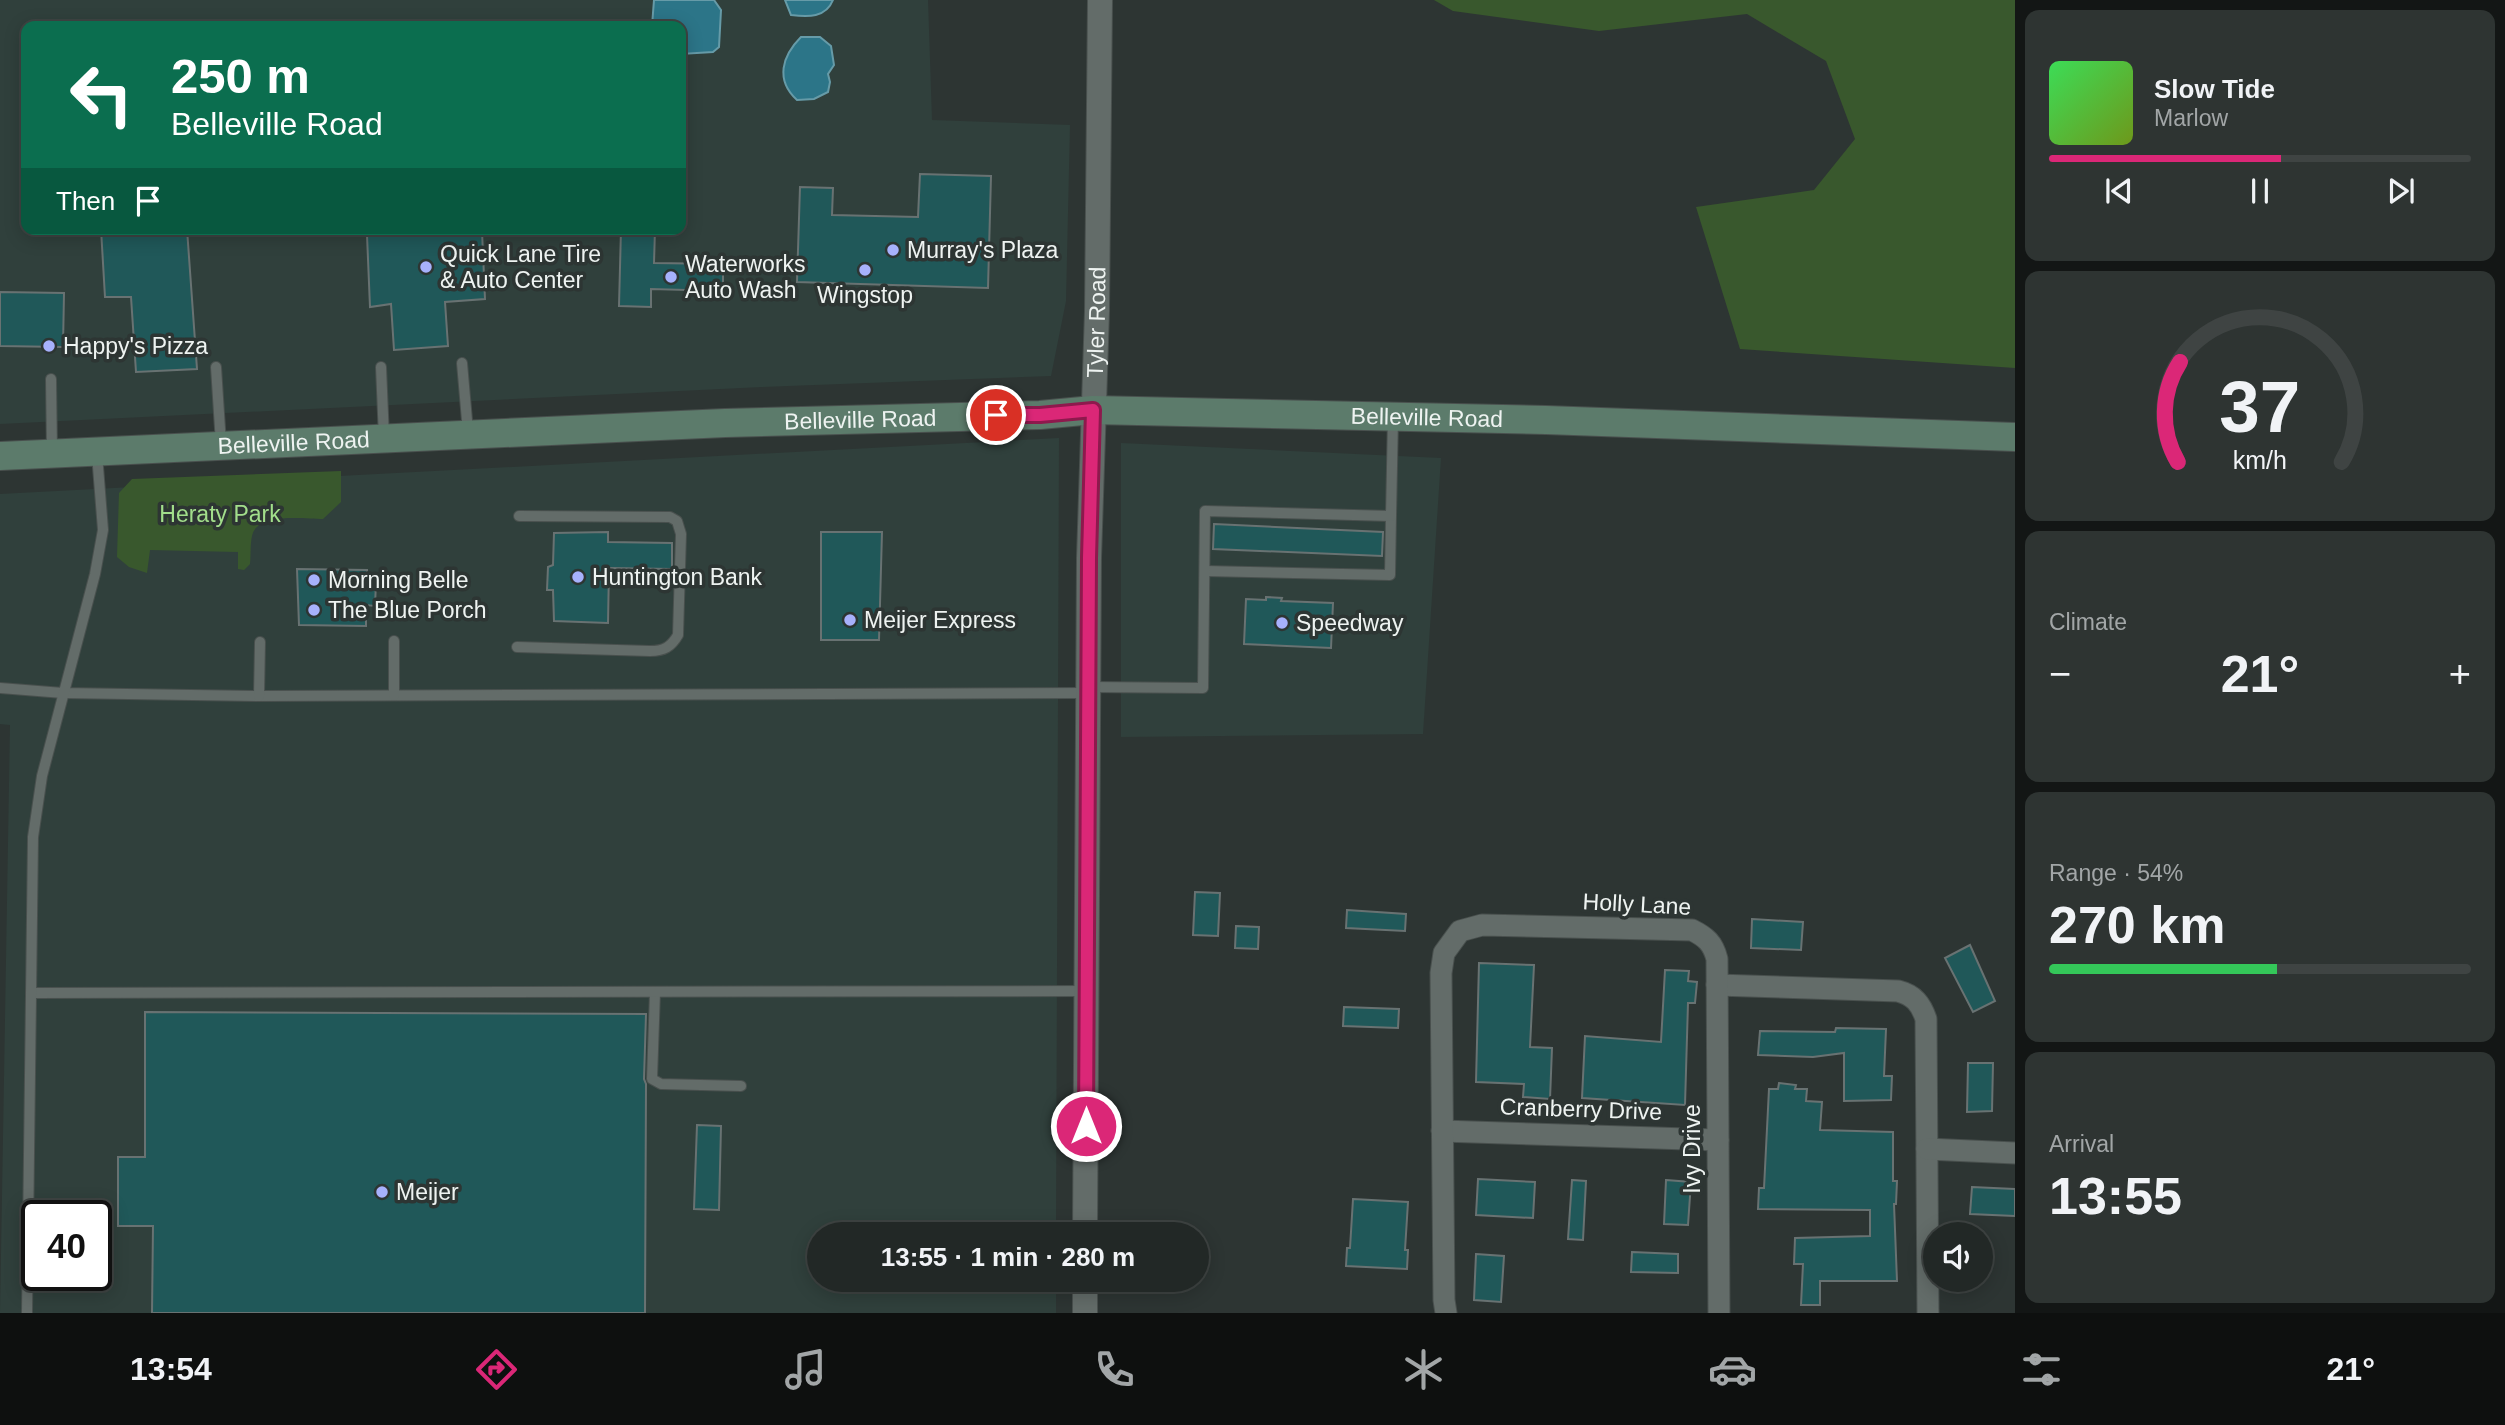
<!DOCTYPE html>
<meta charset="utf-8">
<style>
body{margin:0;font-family:Helvetica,sans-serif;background:#2e3432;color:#f1f3f6;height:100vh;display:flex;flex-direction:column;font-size:26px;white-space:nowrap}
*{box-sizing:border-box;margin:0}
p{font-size:23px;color:#a2a6a7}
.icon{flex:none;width:38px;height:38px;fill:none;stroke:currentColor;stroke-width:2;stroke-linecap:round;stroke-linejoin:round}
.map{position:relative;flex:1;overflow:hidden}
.side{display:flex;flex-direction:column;gap:10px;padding:10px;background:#131615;width:490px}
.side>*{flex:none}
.top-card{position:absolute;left:21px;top:21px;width:665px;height:214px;border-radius:14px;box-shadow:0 4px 18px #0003,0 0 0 2px #3f4443;background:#0b6e4f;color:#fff;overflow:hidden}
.controls{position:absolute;left:1923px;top:1222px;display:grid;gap:14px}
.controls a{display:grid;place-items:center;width:70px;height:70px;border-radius:50%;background:#222826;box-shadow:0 4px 18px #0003,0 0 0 2px #3f4443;font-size:35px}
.speed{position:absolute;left:21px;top:1200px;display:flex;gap:14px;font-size:35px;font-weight:700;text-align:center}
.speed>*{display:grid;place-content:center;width:91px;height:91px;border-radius:50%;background:#222826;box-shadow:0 4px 18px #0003,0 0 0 2px #3f4443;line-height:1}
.speed .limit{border:4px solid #111;border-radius:10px;background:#fff;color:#111}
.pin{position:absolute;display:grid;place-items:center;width:60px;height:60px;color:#fff;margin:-30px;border:4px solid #fff;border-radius:50%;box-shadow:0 2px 7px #0007}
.me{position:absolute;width:77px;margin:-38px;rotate:0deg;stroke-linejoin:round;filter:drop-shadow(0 0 5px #0008)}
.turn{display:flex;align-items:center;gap:24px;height:147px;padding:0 35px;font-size:32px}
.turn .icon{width:91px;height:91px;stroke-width:2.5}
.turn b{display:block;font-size:49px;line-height:60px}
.then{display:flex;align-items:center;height:66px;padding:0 35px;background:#0003;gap:14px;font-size:26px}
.big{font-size:52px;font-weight:700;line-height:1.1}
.side .card{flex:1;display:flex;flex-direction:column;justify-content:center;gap:10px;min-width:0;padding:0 24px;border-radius:14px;background:#2e3432}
.side .dial{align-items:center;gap:0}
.dial svg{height:182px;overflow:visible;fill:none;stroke:#3f4443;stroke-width:7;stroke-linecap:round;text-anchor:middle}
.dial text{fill:#f1f3f6;stroke:none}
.song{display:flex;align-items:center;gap:21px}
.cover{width:84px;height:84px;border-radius:10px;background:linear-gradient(135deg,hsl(130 70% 55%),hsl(80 70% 35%))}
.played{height:7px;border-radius:4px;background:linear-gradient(90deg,#db2777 55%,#3f4443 55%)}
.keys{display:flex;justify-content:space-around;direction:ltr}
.heat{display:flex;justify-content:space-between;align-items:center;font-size:38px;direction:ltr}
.charge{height:10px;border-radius:5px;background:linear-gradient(90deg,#34c759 54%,#3f4443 0)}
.trip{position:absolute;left:807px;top:1222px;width:402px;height:70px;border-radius:35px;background:#222826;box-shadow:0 4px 18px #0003,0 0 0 2px #3f4443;font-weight:700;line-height:70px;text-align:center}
.dock{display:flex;height:112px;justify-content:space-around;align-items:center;background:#0e100f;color:#a2a6a7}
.dock .icon{width:49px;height:49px}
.dock .selected{color:#db2777}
.dock b{font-size:32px;color:#f1f3f6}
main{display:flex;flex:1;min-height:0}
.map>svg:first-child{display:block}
.built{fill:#30403c;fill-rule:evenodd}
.green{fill:#39582d}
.water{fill:#2c7588;stroke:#669ba8;stroke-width:2}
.building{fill:#205859;stroke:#687272;stroke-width:2}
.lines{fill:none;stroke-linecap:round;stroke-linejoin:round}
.service-casing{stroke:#49504e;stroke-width:12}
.minor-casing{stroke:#49504e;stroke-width:23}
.tertiary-casing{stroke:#49504e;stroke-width:26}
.secondary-casing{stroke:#49504e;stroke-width:30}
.service{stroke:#636c69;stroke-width:10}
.minor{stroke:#636c69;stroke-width:21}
.tertiary{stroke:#636c69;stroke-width:24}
.secondary{stroke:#5c7b6b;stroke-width:28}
.route-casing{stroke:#8e194d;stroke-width:18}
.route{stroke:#db2777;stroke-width:12}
.poi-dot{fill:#a7b1fc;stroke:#2d3533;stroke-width:2.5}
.labels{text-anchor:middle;stroke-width:7;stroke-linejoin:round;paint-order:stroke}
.poi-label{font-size:23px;fill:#eef3f1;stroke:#2d3533;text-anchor:start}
.street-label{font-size:23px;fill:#eef3f1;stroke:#2d3533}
.park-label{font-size:23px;fill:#a2de8b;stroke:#2d3533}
</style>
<main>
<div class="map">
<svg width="2015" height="1313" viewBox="0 0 2015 1313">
<rect width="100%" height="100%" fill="#2d3533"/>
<g class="built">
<path d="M0,0H928L932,120L1070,125L1066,301L1051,376L762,387L0,424ZM26,26H681V229H26Z"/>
<path d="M1059,438L1056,1234H819V1279H1056V1313H0L10,725L0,724V494ZM37,1216H96V1276H37Z"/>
<polygon points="1121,443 1441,458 1423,734 1121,737"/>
</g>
<g class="green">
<polygon points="1434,0 2015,0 2015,368 1740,349 1696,207 1814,190 1855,139 1826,61 1747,14 1599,31 1453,11"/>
<path d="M341,471V502L323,519C304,519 257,512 252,536C250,545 251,555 250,564L244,570L238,569V552L150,550L147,573L129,567L117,557L119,493L132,479Z"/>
</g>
<g class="water">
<polygon points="654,0 714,0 721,10 719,47 713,52 681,54 681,26 652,26"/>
<path d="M785,0H833C826,18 808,17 791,15Z"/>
<path d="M801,37H820L831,46L834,65L828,74L830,82L828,92L814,99L797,100C775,80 782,56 801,37Z"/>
</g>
<g class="building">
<polygon points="920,174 991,176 988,288 797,282 800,187 833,188 832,215 918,217"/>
<polygon points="101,229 187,229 197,369 136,372 131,297 105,297"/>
<polygon points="621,229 655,229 654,263 723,264 723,291 651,289 651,307 619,306"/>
<polygon points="482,231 485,299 445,302 448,346 394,350 391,304 370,307 367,235"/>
<polygon points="0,292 64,293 63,347 0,346"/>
<polygon points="1214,524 1383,532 1382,556 1213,549"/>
<polygon points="608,532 608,542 672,543 672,569 609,568 608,623 554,621 553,590 547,590 548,567 553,565 554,533"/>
<polygon points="821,532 882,532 879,640 821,640"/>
<polygon points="297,569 367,570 367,581 376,582 375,606 366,605 366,626 299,625"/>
<polygon points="1266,597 1282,598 1281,601 1333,603 1331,648 1244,644 1246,599 1266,600"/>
<polygon points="1195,892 1220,893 1218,936 1193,935"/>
<polygon points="1347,910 1406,914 1405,931 1346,928"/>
<polygon points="1752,919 1803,922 1801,950 1751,948"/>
<polygon points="1236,926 1259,927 1258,949 1235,948"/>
<polygon points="1970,945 1995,1001 1973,1012 1945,958"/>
<polygon points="1479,963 1534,965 1530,1047 1552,1048 1550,1099 1523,1097 1524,1084 1476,1082"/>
<polygon points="1665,970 1689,971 1688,981 1697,982 1695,1003 1688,1003 1685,1105 1582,1098 1585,1036 1661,1042"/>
<polygon points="1344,1007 1399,1009 1398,1028 1343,1026"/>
<polygon points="145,1012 646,1014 644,1079 646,1084 645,1313 152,1313 153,1226 118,1226 118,1157 145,1157"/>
<polygon points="1836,1028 1886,1029 1884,1076 1892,1076 1891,1100 1844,1101 1844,1053 1813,1057 1758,1055 1760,1031 1835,1032"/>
<polygon points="1968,1063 1993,1063 1992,1111 1967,1112"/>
<polygon points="1779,1083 1796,1085 1795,1089 1807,1089 1806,1101 1822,1102 1820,1130 1893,1132 1893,1181 1897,1181 1896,1204 1894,1204 1897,1281 1820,1281 1820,1305 1801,1305 1803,1264 1794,1264 1795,1238 1870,1236 1870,1210 1758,1209 1759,1188 1764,1188 1769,1089 1778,1089"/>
<polygon points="697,1125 721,1126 719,1210 694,1209"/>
<polygon points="1478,1179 1535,1182 1533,1218 1476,1215"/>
<polygon points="1572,1180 1586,1181 1583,1240 1568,1239"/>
<polygon points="1666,1180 1691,1182 1688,1225 1664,1224"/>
<polygon points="1972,1187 2015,1189 2015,1216 1970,1214"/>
<polygon points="1353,1199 1408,1202 1405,1250 1408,1250 1407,1269 1346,1266 1347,1248 1350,1248"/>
<polygon points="1632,1252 1678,1254 1678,1273 1631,1272"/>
<polygon points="1476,1254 1504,1256 1501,1302 1474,1300"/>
</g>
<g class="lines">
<defs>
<g id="service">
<polyline points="462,363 468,432"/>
<polyline points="216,367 221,444"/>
<polyline points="381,367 384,438"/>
<polyline points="51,379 52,454"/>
<polyline points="1205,571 1390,575 1391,516"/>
<path d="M517,647L650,651C664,651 671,647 678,635L681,534L677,521L670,517L519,516"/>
<polyline points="1088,687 1203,688 1205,511 1391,516 1393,417"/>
<polyline points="0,688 63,693 259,696 1088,693"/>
<polyline points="394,695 394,641"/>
<polyline points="259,696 260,642"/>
<polyline points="655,992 652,1079 661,1084 741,1086"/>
<polyline points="31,993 1086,991"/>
<polyline points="27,1313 33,837 42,776 95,574 103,530 97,454"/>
</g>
<g id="minor">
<path d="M1717,985L1898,991C1914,995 1921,1004 1926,1019L1928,1313"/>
<polyline points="1442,1131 1718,1140"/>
<polyline points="1927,1149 2015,1153"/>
<path d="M1446,1313L1444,1300L1441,973L1444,953L1460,931L1482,925L1692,930C1706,937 1713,943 1717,959L1719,1313"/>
</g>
<g id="tertiary">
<path id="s1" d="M1085,1234L1089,558L1097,311L1100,0"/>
<polyline points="1085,1313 1085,1279"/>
</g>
<g id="secondary">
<path id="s2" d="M0,456L725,423L1040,415L1093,410L1546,420L2015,437"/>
</g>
</defs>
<use href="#service" class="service-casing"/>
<use href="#minor" class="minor-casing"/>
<use href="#tertiary" class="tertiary-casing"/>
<use href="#secondary" class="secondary-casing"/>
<use href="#service" class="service"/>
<use href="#minor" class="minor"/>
<use href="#tertiary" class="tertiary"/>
<use href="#secondary" class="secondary"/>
</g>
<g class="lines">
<defs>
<polyline id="route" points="996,415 1040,415 1093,410 1089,558 1086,1126"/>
</defs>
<use href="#route" class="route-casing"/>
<use href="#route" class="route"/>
</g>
<g class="poi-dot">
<circle cx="893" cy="250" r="7"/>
<circle cx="426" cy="267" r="7"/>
<circle cx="865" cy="270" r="7"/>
<circle cx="671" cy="277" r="7"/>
<circle cx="49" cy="346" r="7"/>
<circle cx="578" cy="577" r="7"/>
<circle cx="314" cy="580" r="7"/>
<circle cx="314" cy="610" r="7"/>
<circle cx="850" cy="620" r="7"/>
<circle cx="1282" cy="623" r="7"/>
<circle cx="382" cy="1192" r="7"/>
</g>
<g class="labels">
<g class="poi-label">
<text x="907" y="258">Murray's Plaza</text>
<text x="440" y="262">Quick Lane Tire<tspan x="440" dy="26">&amp; Auto Center</tspan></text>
<text x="685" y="272">Waterworks<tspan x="685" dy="26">Auto Wash</tspan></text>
<text x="865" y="303" text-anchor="middle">Wingstop</text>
<text x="63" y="354">Happy's Pizza</text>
<text x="592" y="585">Huntington Bank</text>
<text x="328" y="588">Morning Belle</text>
<text x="328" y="618">The Blue Porch</text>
<text x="864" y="628">Meijer Express</text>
<text x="1296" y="631">Speedway</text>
<text x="396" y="1200">Meijer</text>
</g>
<g class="street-label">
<text dy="8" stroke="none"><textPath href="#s1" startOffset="912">Tyler Road</textPath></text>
<text dy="8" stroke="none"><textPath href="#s2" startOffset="1428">Belleville Road</textPath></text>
<text dy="8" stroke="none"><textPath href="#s2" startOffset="861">Belleville Road</textPath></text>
<text dy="8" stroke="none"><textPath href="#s2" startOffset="294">Belleville Road</textPath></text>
<text transform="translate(1637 904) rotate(3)" y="8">Holly Lane</text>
<text transform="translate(1581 1109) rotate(2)" y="8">Cranberry Drive</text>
<text transform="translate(1692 1149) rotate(-90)" y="8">Ivy Drive</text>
</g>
<g class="park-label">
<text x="220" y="522">Heraty Park</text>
</g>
</g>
</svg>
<div class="controls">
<a><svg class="icon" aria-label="sound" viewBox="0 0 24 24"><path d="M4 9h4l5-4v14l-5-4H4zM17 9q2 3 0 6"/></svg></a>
</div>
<div class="speed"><div class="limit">40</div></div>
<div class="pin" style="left:996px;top:415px;background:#d93025"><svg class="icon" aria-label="arrive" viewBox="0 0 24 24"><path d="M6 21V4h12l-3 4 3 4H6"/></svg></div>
<svg class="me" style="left:1086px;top:1126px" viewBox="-20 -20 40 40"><circle r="17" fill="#db2777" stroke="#fff" stroke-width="3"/><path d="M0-11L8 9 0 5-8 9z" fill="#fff"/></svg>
<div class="trip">13:55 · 1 min · 280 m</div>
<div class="top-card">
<div class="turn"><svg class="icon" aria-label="left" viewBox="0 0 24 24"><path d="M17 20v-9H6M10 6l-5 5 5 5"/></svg><div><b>250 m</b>Belleville Road</div></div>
<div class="then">Then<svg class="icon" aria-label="arrive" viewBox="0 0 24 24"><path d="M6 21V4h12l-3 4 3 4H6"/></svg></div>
</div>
</div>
<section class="side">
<div class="card">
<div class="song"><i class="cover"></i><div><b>Slow Tide</b><p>Marlow</p></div></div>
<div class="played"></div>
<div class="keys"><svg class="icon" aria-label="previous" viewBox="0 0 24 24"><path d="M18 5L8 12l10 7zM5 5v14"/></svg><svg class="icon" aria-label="pause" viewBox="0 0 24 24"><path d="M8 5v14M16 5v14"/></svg><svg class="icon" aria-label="next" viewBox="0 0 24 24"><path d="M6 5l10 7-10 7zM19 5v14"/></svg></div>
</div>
<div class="card dial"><svg viewBox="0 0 100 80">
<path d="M14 69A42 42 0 1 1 86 69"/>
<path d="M14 69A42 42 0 0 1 15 25" stroke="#db2777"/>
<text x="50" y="56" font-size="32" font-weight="700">37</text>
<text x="50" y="72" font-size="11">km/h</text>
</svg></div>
<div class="card"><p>Climate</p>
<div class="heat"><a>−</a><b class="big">21°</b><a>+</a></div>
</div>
<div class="card"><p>Range · 54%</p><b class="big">270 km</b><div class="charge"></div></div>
<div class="card"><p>Arrival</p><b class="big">13:55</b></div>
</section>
</main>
<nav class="dock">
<b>13:54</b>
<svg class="icon selected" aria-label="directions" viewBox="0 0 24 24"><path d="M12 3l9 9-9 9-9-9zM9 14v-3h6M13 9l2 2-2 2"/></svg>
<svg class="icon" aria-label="music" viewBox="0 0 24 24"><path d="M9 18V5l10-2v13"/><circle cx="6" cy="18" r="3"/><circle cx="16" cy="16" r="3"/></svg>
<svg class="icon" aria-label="phone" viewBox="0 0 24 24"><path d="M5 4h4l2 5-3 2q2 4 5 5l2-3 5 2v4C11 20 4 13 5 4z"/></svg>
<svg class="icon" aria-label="climate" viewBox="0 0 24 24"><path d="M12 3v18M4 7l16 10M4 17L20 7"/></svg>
<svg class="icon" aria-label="car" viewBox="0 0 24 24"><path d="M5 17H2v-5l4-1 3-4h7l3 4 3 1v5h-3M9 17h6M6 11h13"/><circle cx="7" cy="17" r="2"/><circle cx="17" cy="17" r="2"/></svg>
<svg class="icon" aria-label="filters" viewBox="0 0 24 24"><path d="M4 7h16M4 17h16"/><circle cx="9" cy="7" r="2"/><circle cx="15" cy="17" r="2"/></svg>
<b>21°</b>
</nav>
